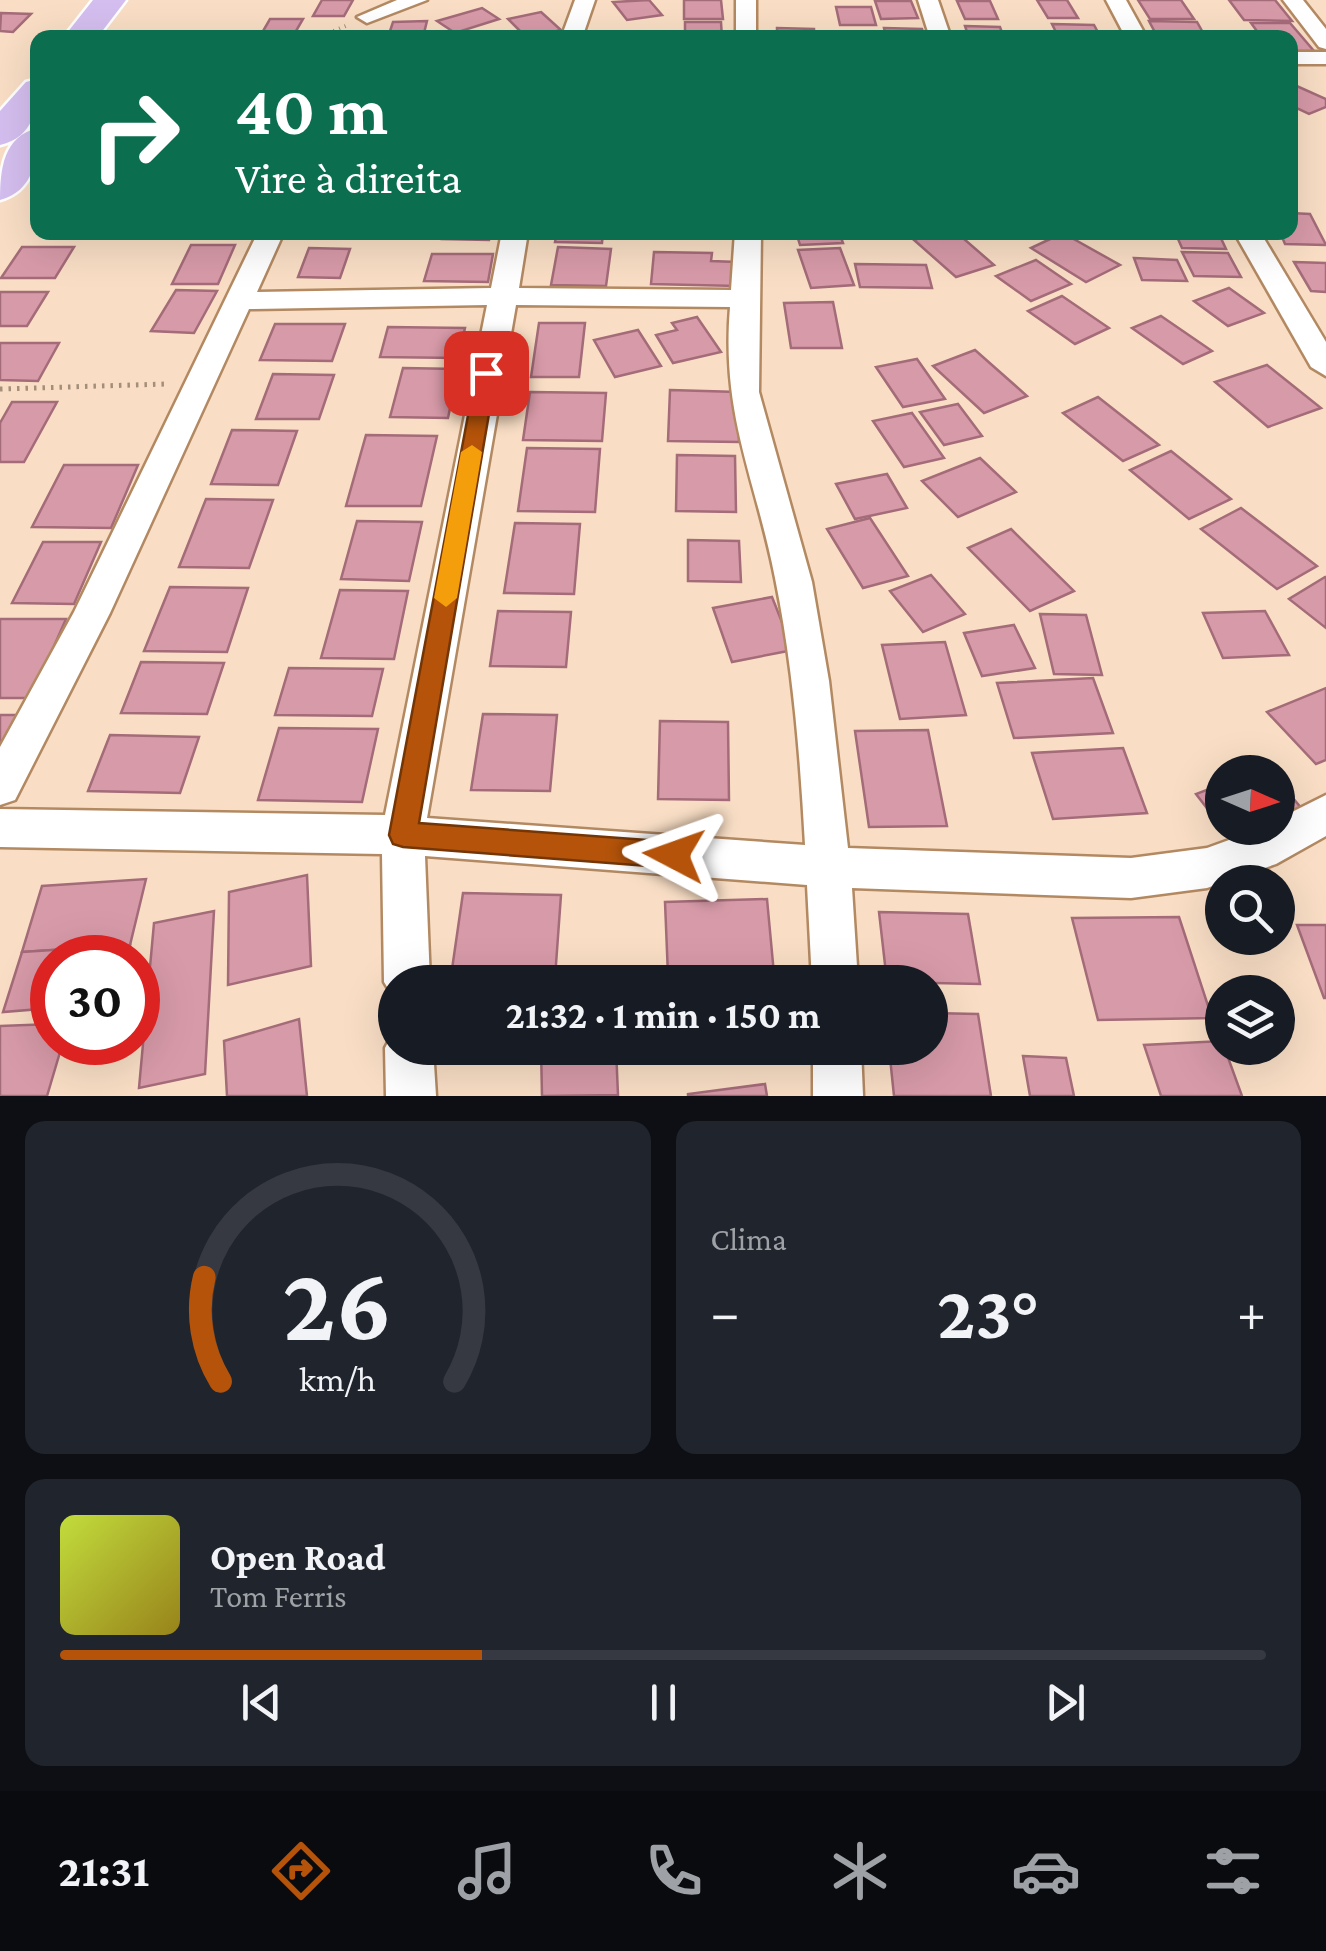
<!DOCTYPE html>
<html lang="pt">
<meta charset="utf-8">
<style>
body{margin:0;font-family:"Crimson Pro",serif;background:#20242c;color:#f1f3f6;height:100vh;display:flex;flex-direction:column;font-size:38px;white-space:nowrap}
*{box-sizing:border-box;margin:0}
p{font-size:32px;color:#9ea1a6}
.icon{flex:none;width:55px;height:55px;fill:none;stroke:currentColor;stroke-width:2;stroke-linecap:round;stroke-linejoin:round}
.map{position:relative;height:1096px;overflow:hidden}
.side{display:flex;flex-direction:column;gap:25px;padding:25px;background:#0d0f14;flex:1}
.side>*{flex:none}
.hud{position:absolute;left:30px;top:30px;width:1268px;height:210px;border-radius:20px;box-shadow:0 10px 40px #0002;background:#0b6e4f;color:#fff;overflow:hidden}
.needle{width:65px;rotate:93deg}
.controls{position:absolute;left:1205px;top:755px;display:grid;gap:20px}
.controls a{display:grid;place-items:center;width:90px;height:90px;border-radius:50%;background:#171b24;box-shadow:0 10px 40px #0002;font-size:50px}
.speed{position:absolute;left:30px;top:935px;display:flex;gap:20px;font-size:50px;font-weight:700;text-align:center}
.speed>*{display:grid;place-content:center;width:130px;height:130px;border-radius:50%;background:#171b24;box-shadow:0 10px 40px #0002;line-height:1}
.speed .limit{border:15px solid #d22;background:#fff;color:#111}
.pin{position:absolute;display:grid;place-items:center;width:85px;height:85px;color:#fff;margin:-42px;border-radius:20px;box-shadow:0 5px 15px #0006}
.me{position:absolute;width:110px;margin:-55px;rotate:274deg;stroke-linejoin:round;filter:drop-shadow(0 0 8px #0008)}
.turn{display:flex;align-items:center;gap:35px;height:210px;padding:0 40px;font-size:45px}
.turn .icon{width:130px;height:130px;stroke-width:2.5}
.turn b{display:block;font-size:70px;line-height:85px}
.big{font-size:75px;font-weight:700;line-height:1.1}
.side .tile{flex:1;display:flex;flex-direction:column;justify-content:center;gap:15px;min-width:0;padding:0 35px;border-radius:20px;background:#20242c}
.side .dial{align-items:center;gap:0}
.dial svg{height:260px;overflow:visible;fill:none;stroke:#363941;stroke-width:7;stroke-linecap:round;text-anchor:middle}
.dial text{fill:#f1f3f6;stroke:none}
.song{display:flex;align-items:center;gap:30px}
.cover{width:120px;height:120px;border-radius:15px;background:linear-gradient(135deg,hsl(70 70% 55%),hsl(50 70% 35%))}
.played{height:10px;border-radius:5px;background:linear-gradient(90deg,#b45309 35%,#363941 35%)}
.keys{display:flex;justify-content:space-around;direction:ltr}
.heat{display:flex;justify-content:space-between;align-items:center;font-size:55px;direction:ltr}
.side .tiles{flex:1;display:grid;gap:25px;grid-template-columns:1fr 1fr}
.tile:last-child{grid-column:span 2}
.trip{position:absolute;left:378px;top:965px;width:570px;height:100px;border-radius:50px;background:#171b24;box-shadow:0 10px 40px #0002;font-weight:700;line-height:100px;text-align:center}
.dock{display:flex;height:160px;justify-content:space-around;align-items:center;background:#090b0e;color:#9ea1a6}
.dock .icon{width:70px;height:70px}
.dock .current{color:#b45309}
.dock b{font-size:45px;color:#f1f3f6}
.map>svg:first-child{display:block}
.building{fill:#d79aa8;stroke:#a46b79;stroke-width:2.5}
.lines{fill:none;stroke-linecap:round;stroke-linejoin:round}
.street-casing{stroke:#b38962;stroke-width:5}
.primary-casing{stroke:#fff;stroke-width:5}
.path-far1{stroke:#a48e79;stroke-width:4;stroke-dasharray:1 5;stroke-linecap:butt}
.path{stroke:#a48e79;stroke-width:5;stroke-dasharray:2.5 6;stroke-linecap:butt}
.street{fill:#fff;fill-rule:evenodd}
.primary{fill:#d4beef;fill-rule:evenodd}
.route{fill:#b45309;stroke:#753606;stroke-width:2.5}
.slow{fill:#f59e0b}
</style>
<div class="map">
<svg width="1326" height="1096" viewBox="0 0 1326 1096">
<rect width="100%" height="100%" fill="#f9dec5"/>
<g class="building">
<polygon points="322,0 353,0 344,16 313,16"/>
<polygon points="649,0 662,15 627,20 613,2"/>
<polygon points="684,0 721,0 723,19 684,19"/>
<polygon points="1037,0 1067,0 1078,18 1048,18"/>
<polygon points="1138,0 1181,0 1194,19 1150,19"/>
<polygon points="1229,0 1275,0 1292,21 1244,20"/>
<polygon points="875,1 911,1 918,18 881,19"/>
<polygon points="957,1 990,1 998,19 965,19"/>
<polygon points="836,7 871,7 876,25 840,25"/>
<polygon points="482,8 499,19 455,33 437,21"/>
<polygon points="541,12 561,30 527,38 508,19"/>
<polygon points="1,13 31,14 13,32 0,31"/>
<polygon points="270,19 303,19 292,38 259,38"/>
<polygon points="427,21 423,37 388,37 393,22"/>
<polygon points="1149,21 1197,22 1206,38 1158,38"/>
<polygon points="685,22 721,22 722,38 685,38"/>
<polygon points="1251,23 1290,23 1314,51 1290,51 1290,38 1262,38"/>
<polygon points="1052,24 1094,25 1101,38 1059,38"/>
<polygon points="965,26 1000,27 1004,38 969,38"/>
<polygon points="777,28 814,29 814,38 777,38"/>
<polygon points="884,28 922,29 925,38 886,38"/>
<polygon points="1290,83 1326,99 1326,107 1309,114 1290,105"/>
<polygon points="1290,213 1310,214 1326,245 1285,244 1280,232 1290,232"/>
<polygon points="444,232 490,232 489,240 442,239"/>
<polygon points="557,232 603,232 602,243 555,242"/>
<polygon points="796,232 839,232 843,243 800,245"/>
<polygon points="939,232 956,232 994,265 956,277 914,240"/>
<polygon points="1175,232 1218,232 1226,249 1182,248"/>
<polygon points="1063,233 1120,265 1086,282 1031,248"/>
<polygon points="191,245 235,245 218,284 172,284"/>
<polygon points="22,247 74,247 55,278 1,278"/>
<polygon points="558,247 611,249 606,286 551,285"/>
<polygon points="309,248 350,249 340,278 298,277"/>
<polygon points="840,248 854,285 811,288 798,250"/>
<polygon points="654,252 712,253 711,261 737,262 737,286 651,284"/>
<polygon points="1182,252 1228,253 1241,277 1194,276"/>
<polygon points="432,254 493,254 488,282 424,281"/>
<polygon points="1134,258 1177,260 1187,281 1142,280"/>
<polygon points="1036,260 1071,284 1031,301 996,276"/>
<polygon points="1294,262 1326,263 1326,292 1311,291"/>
<polygon points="855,264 926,265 932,288 860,287"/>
<polygon points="1229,288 1264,313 1228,326 1194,301"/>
<polygon points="176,290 217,291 194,333 151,331"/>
<polygon points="0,292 48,292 27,326 0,326"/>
<polygon points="1062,296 1109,328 1075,344 1028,311"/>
<polygon points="833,302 842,348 791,348 784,303"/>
<polygon points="1161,316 1212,351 1183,364 1132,328"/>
<polygon points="697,317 721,352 673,363 656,335 677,330 672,323"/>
<polygon points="539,323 585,323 579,377 531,377"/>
<polygon points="275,324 345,324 332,361 260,360"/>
<polygon points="388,327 465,328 458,358 380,357"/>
<polygon points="638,330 661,366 615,377 594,340"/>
<polygon points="0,343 59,343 38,381 0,380"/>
<polygon points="975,350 1027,396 984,413 933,366"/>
<polygon points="917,359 945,399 903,407 876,367"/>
<polygon points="1267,365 1321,408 1268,427 1215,382"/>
<polygon points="403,368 458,369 448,418 390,417"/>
<polygon points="273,374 334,375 319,419 256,419"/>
<polygon points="670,390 738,392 739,442 668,441"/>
<polygon points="530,392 606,393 602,441 523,440"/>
<polygon points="1098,397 1159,445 1123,461 1063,413"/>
<polygon points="12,402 57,402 24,462 0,462 0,423"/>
<polygon points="958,404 982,436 944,445 920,412"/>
<polygon points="912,413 944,458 904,467 873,421"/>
<polygon points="232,430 297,431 278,485 211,484"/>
<polygon points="366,435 437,436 421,506 346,506"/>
<polygon points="527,448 600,449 595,512 518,511"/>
<polygon points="1171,451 1231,499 1189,519 1130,470"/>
<polygon points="677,455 735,456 736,512 676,511"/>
<polygon points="980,458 1016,492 958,517 922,481"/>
<polygon points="64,465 138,465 111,528 32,527"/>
<polygon points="887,474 907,508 855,519 836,484"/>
<polygon points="206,499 273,500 249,568 179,567"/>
<polygon points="1241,508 1317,566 1277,589 1201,529"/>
<polygon points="870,518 908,576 863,588 827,529"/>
<polygon points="357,521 422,522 409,581 341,579"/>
<polygon points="515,523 580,524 574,594 504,593"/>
<polygon points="1011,529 1074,591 1030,611 968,548"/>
<polygon points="688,540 739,541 741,582 688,581"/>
<polygon points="43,542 101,542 74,604 12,603"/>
<polygon points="931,575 965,614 923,632 890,591"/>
<polygon points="1325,577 1326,578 1326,628 1289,599"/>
<polygon points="170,587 248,588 227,652 144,651"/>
<polygon points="340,590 408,591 394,659 321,658"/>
<polygon points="772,597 793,650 732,662 713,608"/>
<polygon points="498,611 571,612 566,667 490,666"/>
<polygon points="1265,611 1289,655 1223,658 1203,613"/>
<polygon points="1040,614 1086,615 1102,675 1054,674"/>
<polygon points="0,619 66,619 31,698 0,698"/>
<polygon points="1014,625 1035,668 982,676 964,633"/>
<polygon points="945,642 966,715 900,719 882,645"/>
<polygon points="141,662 224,663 207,714 121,713"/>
<polygon points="289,668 383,669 372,716 275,715"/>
<polygon points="1093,678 1113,733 1014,738 997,683"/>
<polygon points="1326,688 1326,760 1316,764 1267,712"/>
<polygon points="483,714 557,715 550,791 471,790"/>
<polygon points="0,715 20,715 0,760"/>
<polygon points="660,721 728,722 729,800 658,799"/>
<polygon points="279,728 378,729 362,802 258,800"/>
<polygon points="928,730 947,826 869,827 855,731"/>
<polygon points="110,735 199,737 180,793 88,791"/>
<polygon points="1123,748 1147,813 1053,819 1032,753"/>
<polygon points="1278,780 1302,809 1278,819"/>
<polygon points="1222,784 1222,828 1256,828 1230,838 1196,794"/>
<polygon points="307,875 311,966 228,985 229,892"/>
<polygon points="146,879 130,945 22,952 42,886"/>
<polygon points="463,893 561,895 555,978 451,976"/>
<polygon points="767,899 774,974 668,976 665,902"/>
<polygon points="214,911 205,1074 139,1088 154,923"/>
<polygon points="879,912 968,914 980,984 887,982"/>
<polygon points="1179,917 1212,1018 1098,1020 1072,918"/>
<polygon points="1297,925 1326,925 1326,998 1324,998"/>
<polygon points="130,945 127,958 52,958 52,1008 3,1012 22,952"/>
<polygon points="930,1013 978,1014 991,1096 894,1096 889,1048 930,1048"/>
<polygon points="299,1019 307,1096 227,1096 224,1041"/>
<polygon points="52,1024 52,1042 63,1042 47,1096 0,1096 0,1026"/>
<polygon points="1222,1041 1242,1096 1161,1096 1144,1045"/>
<polygon points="541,1048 616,1048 618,1095 542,1096"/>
<polygon points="1023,1056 1066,1058 1074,1096 1030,1096"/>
<polygon points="765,1084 767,1096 688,1096 688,1094"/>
</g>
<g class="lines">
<defs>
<g id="street">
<polygon points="397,0 427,0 367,23 357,17"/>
<polygon points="575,0 595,0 582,38 561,38"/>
<rect x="736" y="0" width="20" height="38"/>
<polygon points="918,0 938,0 951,38 930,38"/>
<polygon points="1106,0 1126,0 1147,38 1126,38"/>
<polygon points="1283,0 1303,0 1326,29 1326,49 1319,47"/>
<rect x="1290" y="52" width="36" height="12"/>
<path d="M258,232H284L257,292L491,288L502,232H528L519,288L731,290L735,232H761L759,392L812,582L829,681L848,848L1131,858L1207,848L1262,828H1278V819L1326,795V836L1276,864L1207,888L1131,898L852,888L858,982H812L807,885L425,856L430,982H395V1000L384,982L382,854L0,847V809L385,815L487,305L249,309L110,613L15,800L0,805V747L74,612ZM516,305L730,307C721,416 755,476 775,578C793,666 800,756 805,845L427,818Z"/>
<polygon points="1234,232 1260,232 1326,342 1326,376 1311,367"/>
<polygon points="395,1029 395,1048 433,1048 436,1096 386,1096 385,1048"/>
<polygon points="813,1048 861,1048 863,1096 813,1096"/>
</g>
<g id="primary">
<polygon points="93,0 126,0 97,38 63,38"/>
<path d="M38,79C38,108 34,137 0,145V111L26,82Z"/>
<path d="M38,128C38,158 34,191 0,200C0,170 3,136 38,128Z"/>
</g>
</defs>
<use href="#street" class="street-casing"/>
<use href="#primary" class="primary-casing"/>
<polyline class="path-far1" points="317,38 348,25"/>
<polyline class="path" points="0,389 166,384"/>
<use href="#street" class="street"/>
<use href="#primary" class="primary"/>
</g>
<polygon class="route" points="486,367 496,373 419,823 674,842 684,846 688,855 684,864 674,868 403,847 393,844 389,835 476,373"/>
<polygon class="slow" points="472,445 482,452 457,598 446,607 434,598 461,452"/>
</svg>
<div class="controls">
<a><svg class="needle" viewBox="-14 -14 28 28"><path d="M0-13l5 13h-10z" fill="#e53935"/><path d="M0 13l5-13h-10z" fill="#9ea1a6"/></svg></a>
<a><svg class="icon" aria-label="search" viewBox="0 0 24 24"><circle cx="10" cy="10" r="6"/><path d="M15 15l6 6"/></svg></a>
<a><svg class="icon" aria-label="layers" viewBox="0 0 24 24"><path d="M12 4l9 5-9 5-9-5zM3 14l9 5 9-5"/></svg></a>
</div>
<div class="speed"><div class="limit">30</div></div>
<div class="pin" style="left:486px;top:373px;background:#d93025"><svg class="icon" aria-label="arrive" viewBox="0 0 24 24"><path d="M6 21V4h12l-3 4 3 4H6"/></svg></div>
<svg class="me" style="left:674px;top:855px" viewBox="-20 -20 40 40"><path d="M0-17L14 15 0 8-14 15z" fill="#b45309" stroke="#fff" stroke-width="4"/></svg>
<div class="trip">21:32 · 1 min · 150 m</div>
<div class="hud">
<div class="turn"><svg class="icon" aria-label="right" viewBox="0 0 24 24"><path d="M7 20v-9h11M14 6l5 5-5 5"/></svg><div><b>40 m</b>Vire à direita</div></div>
</div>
</div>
<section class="side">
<div class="tiles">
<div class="tile dial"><svg viewBox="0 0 100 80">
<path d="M14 69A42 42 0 1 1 86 69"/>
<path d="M14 69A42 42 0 0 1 9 37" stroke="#b45309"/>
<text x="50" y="56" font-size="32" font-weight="700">26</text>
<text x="50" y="72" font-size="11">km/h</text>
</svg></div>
<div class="tile"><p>Clima</p>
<div class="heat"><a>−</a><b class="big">23°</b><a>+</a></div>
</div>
<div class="tile">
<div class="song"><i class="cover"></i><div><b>Open Road</b><p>Tom Ferris</p></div></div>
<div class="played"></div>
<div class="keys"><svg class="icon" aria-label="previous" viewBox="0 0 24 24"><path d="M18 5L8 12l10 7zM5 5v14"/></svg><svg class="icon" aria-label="pause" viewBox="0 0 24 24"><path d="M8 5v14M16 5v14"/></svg><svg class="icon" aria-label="next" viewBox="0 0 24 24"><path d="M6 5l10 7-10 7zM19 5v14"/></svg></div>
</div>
</div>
</section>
<nav class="dock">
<b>21:31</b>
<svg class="icon current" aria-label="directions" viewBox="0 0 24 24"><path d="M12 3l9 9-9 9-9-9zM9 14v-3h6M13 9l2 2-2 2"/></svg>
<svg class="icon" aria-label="music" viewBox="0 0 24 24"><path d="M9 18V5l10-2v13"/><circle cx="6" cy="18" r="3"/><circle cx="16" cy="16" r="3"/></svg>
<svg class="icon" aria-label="phone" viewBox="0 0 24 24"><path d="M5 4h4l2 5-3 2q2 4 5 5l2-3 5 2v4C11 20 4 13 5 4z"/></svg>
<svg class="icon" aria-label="climate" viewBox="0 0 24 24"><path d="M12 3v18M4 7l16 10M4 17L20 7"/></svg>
<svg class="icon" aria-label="car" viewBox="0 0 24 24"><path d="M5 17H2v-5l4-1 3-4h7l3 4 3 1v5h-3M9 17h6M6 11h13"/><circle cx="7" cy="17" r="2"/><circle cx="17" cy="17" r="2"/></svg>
<svg class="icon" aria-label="filters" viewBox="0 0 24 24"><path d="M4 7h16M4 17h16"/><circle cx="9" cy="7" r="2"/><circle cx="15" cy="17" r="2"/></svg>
</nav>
